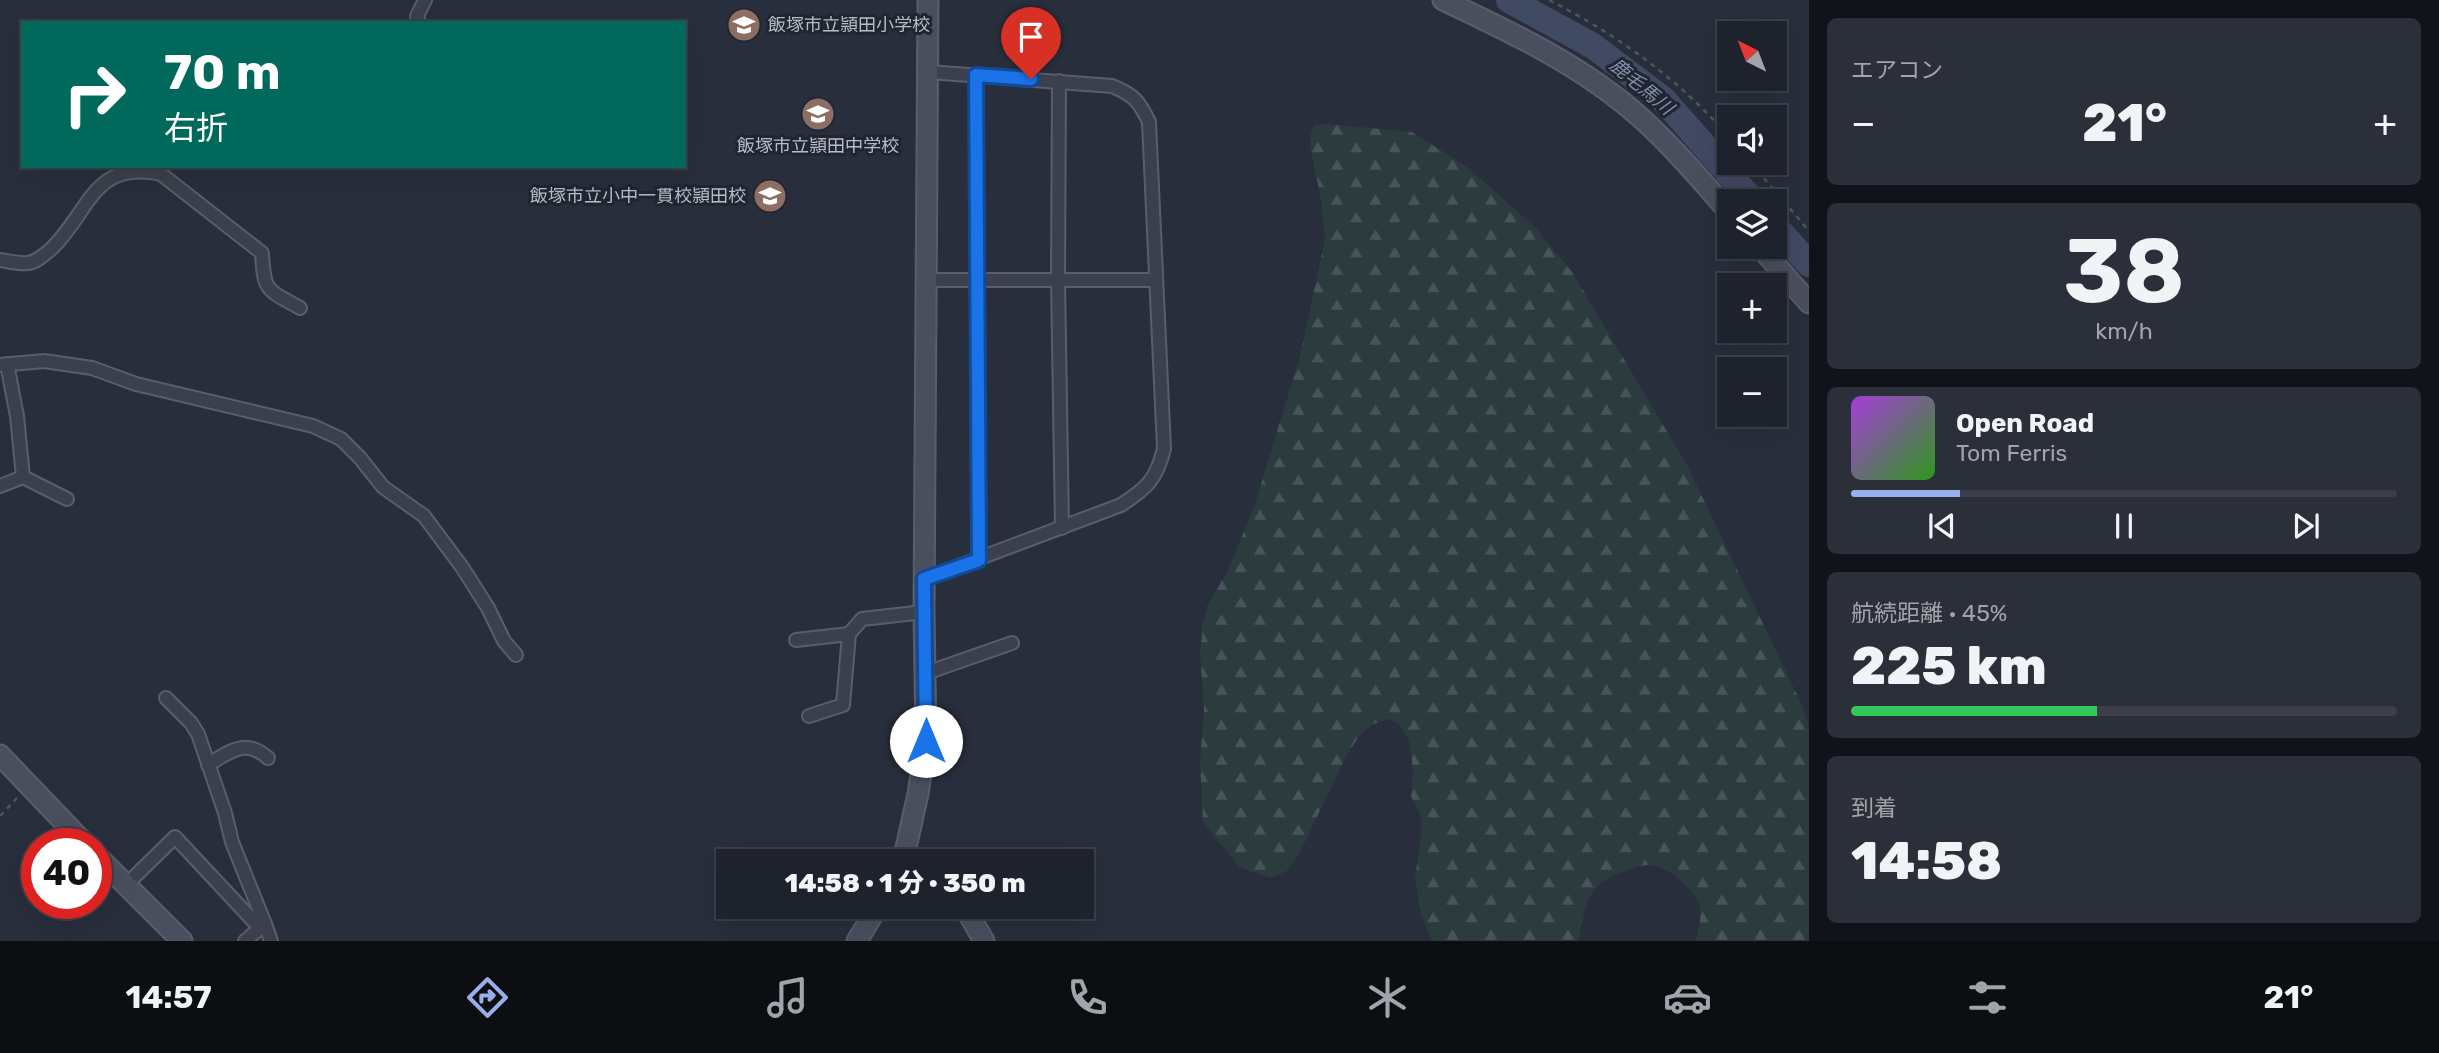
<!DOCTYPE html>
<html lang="ja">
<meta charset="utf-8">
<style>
body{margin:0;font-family:Rubik,"Noto Sans JP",sans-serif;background:#2b2f39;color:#f1f3f6;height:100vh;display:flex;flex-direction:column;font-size:26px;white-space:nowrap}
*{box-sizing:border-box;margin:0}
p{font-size:23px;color:#a1a4aa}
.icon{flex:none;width:38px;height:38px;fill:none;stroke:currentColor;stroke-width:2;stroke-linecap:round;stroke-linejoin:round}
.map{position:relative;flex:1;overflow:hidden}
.panel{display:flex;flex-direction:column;gap:18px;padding:18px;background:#101319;width:630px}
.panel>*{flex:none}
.banner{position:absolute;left:21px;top:21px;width:665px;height:147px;border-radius:0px;box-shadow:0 7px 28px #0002,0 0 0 2px #3c3f49;background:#00695c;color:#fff;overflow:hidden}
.needle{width:46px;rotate:318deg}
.fabs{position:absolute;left:1717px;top:21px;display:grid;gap:14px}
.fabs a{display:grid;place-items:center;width:70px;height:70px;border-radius:0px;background:#1e222d;box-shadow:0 7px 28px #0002,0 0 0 2px #3c3f49;font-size:35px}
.speed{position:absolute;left:21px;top:828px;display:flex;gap:14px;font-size:35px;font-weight:700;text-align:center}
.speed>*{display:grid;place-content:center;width:91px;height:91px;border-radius:50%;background:#1e222d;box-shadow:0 7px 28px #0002,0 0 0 2px #3c3f49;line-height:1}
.speed .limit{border:10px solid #d22;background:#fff;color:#111}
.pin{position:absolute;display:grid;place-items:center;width:60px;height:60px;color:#fff;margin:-72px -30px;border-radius:50% 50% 50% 0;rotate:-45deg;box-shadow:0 0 7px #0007}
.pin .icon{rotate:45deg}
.me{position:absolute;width:77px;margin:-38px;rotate:0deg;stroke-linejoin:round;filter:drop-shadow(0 0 5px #0008)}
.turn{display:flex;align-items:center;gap:24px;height:147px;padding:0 28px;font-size:32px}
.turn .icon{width:91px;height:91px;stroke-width:2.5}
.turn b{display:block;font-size:49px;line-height:60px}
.big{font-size:52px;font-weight:800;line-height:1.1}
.panel .card{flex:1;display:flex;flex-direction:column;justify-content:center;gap:10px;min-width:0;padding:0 24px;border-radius:10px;background:#2b2f39}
.panel .dial{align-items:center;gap:0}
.dial b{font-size:91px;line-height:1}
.song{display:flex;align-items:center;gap:21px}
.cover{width:84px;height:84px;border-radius:10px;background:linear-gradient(135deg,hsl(280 70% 55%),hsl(110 70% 35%))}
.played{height:7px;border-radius:4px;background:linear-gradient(90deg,#98afec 20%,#3c3f49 20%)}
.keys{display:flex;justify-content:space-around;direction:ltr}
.heat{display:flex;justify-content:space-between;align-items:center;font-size:38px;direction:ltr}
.charge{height:10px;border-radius:5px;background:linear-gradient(90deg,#34c759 45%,#3c3f49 0)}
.trip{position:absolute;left:716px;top:849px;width:378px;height:70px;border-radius:0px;background:#1e222d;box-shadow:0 7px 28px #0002,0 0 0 2px #3c3f49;font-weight:800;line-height:70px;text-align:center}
.tab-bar{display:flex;height:112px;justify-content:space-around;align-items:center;background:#0c0e12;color:#a1a4aa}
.tab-bar .icon{width:49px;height:49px}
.tab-bar .active{color:#98afec}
.tab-bar b{font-size:32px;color:#f1f3f6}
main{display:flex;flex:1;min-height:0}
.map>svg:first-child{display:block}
.forest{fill:url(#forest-firs)}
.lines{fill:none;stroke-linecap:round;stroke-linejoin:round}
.river{stroke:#404a63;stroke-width:26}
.street-casing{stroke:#595e6a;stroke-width:16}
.secondary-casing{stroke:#595e6a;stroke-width:23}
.path{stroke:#4a585c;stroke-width:2.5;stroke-dasharray:5 5;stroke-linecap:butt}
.street{stroke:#3b404c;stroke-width:12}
.secondary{stroke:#4a4f5f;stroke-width:19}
.route-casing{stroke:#114b97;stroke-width:18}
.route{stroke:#1a73e8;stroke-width:12}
.labels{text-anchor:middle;stroke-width:6;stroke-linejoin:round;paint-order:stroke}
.poi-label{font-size:18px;fill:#b7bcc7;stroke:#202531;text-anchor:start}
.water-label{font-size:19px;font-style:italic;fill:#838fab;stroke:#202531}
</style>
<main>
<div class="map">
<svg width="1809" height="941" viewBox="0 0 1809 941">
<defs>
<pattern id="forest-firs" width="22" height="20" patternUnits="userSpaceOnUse" patternTransform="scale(1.75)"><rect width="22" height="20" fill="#2b3b3e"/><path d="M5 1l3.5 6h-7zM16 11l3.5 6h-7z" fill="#485558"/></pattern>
</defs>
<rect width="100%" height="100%" fill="#282e3c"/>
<path class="forest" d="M1328,124L1412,132L1466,166L1535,227L1572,272L1687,465L1801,703L1809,726V941H1696C1697,931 1702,918 1700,908C1697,891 1667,865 1649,865C1635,865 1603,879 1595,889C1583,904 1582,924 1579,941H1432L1421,914L1415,879L1421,834V817L1411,796L1413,770L1409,740L1400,725L1389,719L1373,724L1359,736L1347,755L1298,856L1287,871L1270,878L1239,867L1203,822L1200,762L1204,709L1200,652L1202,636L1201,629L1208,605L1228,570L1254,507L1300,356L1325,239L1321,200L1310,145L1311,132L1314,125Z"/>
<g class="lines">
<g class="river">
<polyline points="1509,0 1593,46 1663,99 1753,201"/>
<polyline points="1774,225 1809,264"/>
</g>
<defs>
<g id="street">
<polyline points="419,23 417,16 425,0"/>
<polyline points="976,75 979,560"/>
<polyline points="1059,81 1058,280 1062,528"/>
<path d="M0,260C8,261 19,264 27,263C35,263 44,255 50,250C90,213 92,159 161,174L262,253C264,293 267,289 300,308"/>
<polyline points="925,280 1155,280"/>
<polyline points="0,365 44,361 92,368 136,384 313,426 341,439 360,458 383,487 424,516 462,567 488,608 504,641 516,655"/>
<polyline points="23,477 67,499"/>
<polyline points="0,486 23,477 17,416 7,364"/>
<path d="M924,579L1121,505C1147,488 1156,480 1164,449L1149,122C1139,101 1134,95 1112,86L929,72"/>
<polyline points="796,640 849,634"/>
<polyline points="926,673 1012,643"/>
<polyline points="166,698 191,723 198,734 225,813 232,842 265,924 260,928"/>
<polyline points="809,716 843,705 849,634 862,619 924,612"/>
<path d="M208,765C230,751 246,738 268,758"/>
<polyline points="126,885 175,837 260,928 245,941"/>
<polyline points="265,924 271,941"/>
</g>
<g id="secondary">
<path d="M1443,0C1513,33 1583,66 1641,118C1673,147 1701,180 1729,212"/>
<polyline points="1760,247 1809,303"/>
<polyline points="0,755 85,844"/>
<polyline points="96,855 182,941"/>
<polyline points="903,861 918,794 926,741 924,612 928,0"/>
<polyline points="964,906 984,941"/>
<polyline points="857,941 878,906"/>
</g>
</defs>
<use href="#street" class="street-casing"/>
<use href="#secondary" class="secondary-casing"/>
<g class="path">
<path d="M1549,0C1616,34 1680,80 1729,137"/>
<polyline points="1751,163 1809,231"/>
<polyline points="0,816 17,798"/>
</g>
<use href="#street" class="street"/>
<use href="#secondary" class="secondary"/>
</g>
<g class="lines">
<defs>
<polyline id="route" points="926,741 924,579 979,560 976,75 1031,79"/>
</defs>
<use href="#route" class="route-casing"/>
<use href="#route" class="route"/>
</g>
<defs>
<symbol id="school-disc" viewBox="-11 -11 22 22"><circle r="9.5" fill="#8d6e63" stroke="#202531"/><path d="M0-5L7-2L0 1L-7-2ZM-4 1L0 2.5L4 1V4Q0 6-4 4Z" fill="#fff"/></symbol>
</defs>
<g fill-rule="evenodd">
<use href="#school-disc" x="725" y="6" width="38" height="38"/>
<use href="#school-disc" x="799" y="95" width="38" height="38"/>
<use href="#school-disc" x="751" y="177" width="38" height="38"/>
</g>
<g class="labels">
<g class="poi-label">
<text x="768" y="31">飯塚市立頴田小学校</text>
<text x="818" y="152" text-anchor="middle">飯塚市立頴田中学校</text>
<text x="746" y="202" text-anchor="end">飯塚市立小中一貫校頴田校</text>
</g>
<g class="water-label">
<text transform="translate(1642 86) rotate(40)" y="7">鹿毛馬川</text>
</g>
</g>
</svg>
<div class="fabs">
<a><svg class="needle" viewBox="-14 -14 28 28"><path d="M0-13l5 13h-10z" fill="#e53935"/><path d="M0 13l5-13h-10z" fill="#a1a4aa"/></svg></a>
<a><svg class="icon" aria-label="sound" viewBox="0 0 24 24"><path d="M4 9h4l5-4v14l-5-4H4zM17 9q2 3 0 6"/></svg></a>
<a><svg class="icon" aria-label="layers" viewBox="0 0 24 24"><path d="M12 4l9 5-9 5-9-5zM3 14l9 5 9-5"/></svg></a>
<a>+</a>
<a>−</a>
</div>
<div class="speed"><div class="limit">40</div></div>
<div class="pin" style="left:1031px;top:79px;background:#d93025"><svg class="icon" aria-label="arrive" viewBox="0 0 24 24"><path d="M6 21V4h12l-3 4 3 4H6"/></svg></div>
<svg class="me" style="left:926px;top:741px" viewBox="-20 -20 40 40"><circle r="19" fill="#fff"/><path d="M0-13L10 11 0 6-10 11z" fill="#1a73e8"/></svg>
<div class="trip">14:58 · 1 分 · 350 m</div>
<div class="banner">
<div class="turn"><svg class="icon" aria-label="right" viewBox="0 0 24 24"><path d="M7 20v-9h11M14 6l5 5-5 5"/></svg><div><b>70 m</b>右折</div></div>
</div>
</div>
<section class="panel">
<div class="card"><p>エアコン</p>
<div class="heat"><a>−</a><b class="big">21°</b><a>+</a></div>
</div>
<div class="card dial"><b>38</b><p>km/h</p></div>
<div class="card">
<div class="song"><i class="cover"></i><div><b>Open Road</b><p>Tom Ferris</p></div></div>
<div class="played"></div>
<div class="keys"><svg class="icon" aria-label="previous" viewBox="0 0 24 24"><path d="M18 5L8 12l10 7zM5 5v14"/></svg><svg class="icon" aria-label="pause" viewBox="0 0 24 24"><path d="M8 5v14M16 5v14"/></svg><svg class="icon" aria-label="next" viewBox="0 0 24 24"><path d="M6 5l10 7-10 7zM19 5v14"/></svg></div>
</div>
<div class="card"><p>航続距離 · 45%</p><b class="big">225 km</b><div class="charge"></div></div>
<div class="card"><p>到着</p><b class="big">14:58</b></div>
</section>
</main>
<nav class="tab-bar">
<b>14:57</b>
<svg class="icon active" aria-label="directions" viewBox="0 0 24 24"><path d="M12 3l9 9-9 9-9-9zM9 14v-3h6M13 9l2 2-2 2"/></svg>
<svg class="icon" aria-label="music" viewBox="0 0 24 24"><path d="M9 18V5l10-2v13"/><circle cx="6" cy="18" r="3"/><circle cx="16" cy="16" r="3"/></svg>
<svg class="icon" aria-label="phone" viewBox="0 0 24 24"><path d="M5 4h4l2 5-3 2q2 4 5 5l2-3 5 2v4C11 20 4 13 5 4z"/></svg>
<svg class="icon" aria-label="climate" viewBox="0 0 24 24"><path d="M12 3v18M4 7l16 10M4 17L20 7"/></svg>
<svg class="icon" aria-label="car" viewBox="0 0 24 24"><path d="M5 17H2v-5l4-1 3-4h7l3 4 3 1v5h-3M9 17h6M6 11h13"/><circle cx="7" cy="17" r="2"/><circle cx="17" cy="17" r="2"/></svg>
<svg class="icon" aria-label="filters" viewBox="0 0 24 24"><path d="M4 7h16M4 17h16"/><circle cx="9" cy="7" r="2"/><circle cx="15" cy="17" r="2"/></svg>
<b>21°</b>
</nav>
